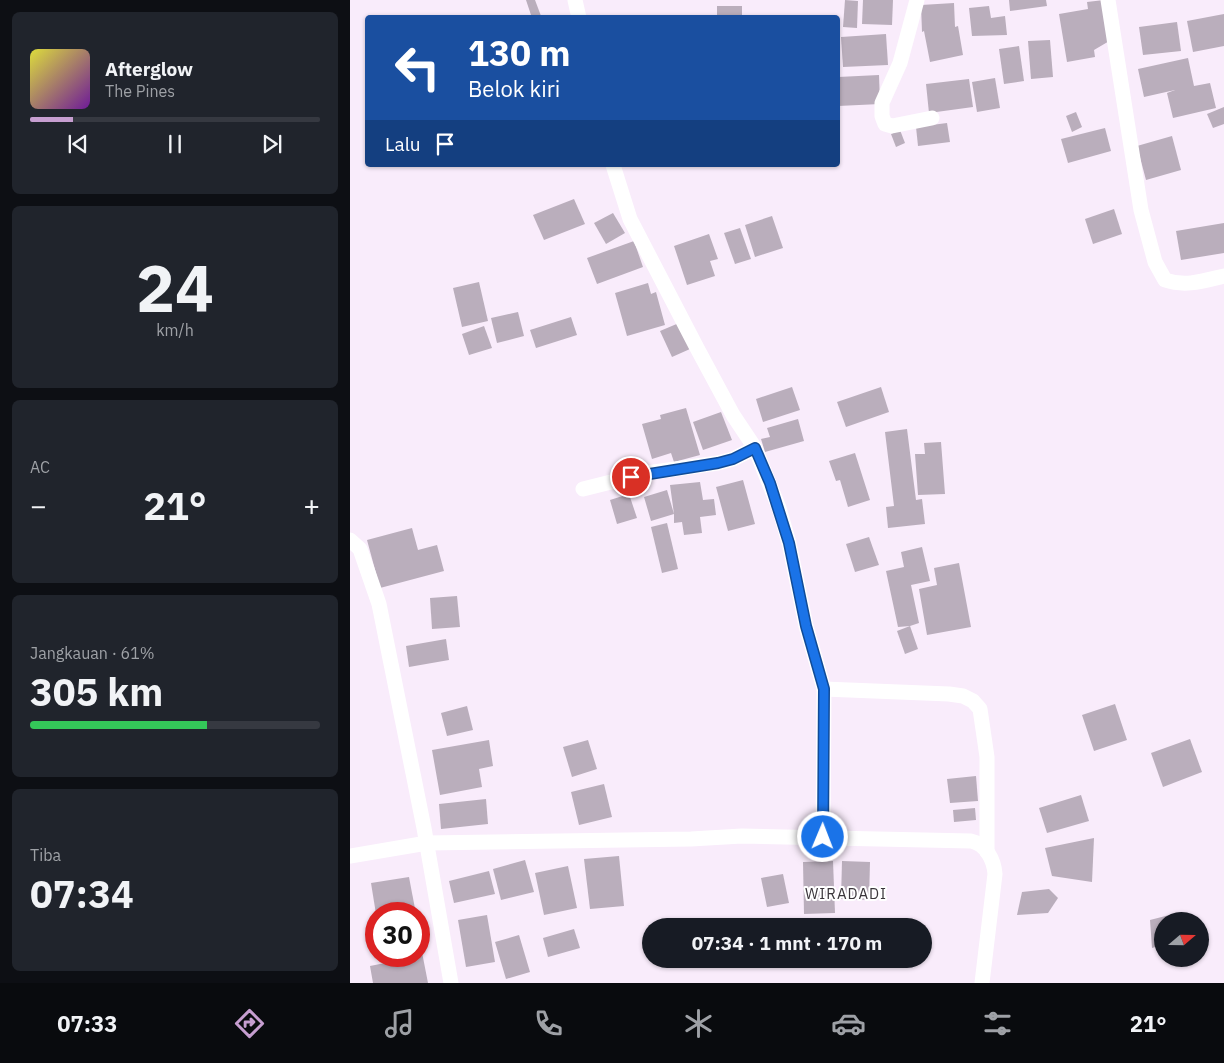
<!DOCTYPE html>
<html lang="id">
<meta charset="utf-8">
<style>
body{margin:0;font-family:"IBM Plex Sans",sans-serif;background:#20242c;color:#f1f3f6;height:100vh;display:flex;flex-direction:column;font-size:19px;white-space:nowrap}
*{box-sizing:border-box;margin:0}
p{font-size:16px;color:#9ea1a6}
.icon{flex:none;width:28px;height:28px;fill:none;stroke:currentColor;stroke-width:2;stroke-linecap:round;stroke-linejoin:round}
.map{position:relative;flex:1;overflow:hidden}
.details{display:flex;flex-direction:column;gap:12px;padding:12px;background:#0d0f14;width:350px}
.details>*{flex:none}
.hud{position:absolute;left:15px;top:15px;width:475px;height:152px;border-radius:5px;box-shadow:0 1px 4px #0004;background:#1a4fa0;color:#fff;overflow:hidden}
.needle{width:32px;rotate:70deg}
.tools{position:absolute;left:804px;top:912px;display:grid;gap:10px}
.tools a{display:grid;place-items:center;width:55px;height:55px;border-radius:50%;background:#171b24;box-shadow:0 1px 4px #0004;font-size:25px}
.speed{position:absolute;left:15px;top:902px;display:flex;gap:10px;font-size:25px;font-weight:700;text-align:center}
.speed>*{display:grid;place-content:center;width:65px;height:65px;border-radius:50%;background:#171b24;box-shadow:0 1px 4px #0004;line-height:1}
.speed .limit{border:8px solid #d22;background:#fff;color:#111}
.pin{position:absolute;display:grid;place-items:center;width:42px;height:42px;color:#fff;margin:-21px;border:2px solid #fff;border-radius:50%;box-shadow:0 1px 5px #0007}
.me{position:absolute;width:55px;margin:-28px;rotate:1deg;stroke-linejoin:round;filter:drop-shadow(0 0 4px #0008)}
.turn{display:flex;align-items:center;gap:18px;height:105px;padding:0 20px;font-size:22px}
.turn .icon{width:65px;height:65px;stroke-width:2.5}
.turn b{display:block;font-size:35px;line-height:42px}
.then{display:flex;align-items:center;height:48px;padding:0 20px;background:#0003;gap:10px;font-size:19px}
.big{font-size:38px;font-weight:700;line-height:1.1}
.details .tile{flex:1;display:flex;flex-direction:column;justify-content:center;gap:8px;min-width:0;padding:0 18px;border-radius:8px;background:#20242c}
.details .dial{align-items:center;gap:0}
.dial b{font-size:65px;line-height:1}
.song{display:flex;align-items:center;gap:15px}
.cover{width:60px;height:60px;border-radius:8px;background:linear-gradient(135deg,hsl(60 70% 55%),hsl(280 70% 35%))}
.played{height:5px;border-radius:2px;background:linear-gradient(90deg,#c69ed0 15%,#363941 15%)}
.keys{display:flex;justify-content:space-around;direction:ltr}
.heat{display:flex;justify-content:space-between;align-items:center;font-size:28px;direction:ltr}
.charge{height:8px;border-radius:4px;background:linear-gradient(90deg,#34c759 61%,#363941 0)}
.trip{position:absolute;left:292px;top:918px;width:290px;height:50px;border-radius:25px;background:#171b24;box-shadow:0 1px 4px #0004;font-weight:700;line-height:50px;text-align:center}
.dock{display:flex;height:80px;justify-content:space-around;align-items:center;background:#090b0e;color:#9ea1a6}
.dock .icon{width:35px;height:35px}
.dock .current{color:#c69ed0}
.dock b{font-size:22px;color:#f1f3f6}
main{display:flex;flex:1;min-height:0}
.map>svg:first-child{display:block}
.building{fill:#baaebc}
.lines{fill:none;stroke-linecap:round;stroke-linejoin:round}
.street{stroke:#fff;stroke-width:15}
.route-casing{stroke:#114b97;stroke-width:12}
.route{stroke:#1a73e8;stroke-width:9}
.labels{text-anchor:middle;stroke-width:4;stroke-linejoin:round;paint-order:stroke}
.quarter-label{font-size:15px;letter-spacing:1px;fill:#3b363b;stroke:#fff}
</style>
<main>
<section class="details">
<div class="tile">
<div class="song"><i class="cover"></i><div><b>Afterglow</b><p>The Pines</p></div></div>
<div class="played"></div>
<div class="keys"><svg class="icon" aria-label="previous" viewBox="0 0 24 24"><path d="M18 5L8 12l10 7zM5 5v14"/></svg><svg class="icon" aria-label="pause" viewBox="0 0 24 24"><path d="M8 5v14M16 5v14"/></svg><svg class="icon" aria-label="next" viewBox="0 0 24 24"><path d="M6 5l10 7-10 7zM19 5v14"/></svg></div>
</div>
<div class="tile dial"><b>24</b><p>km/h</p></div>
<div class="tile"><p>AC</p>
<div class="heat"><a>−</a><b class="big">21°</b><a>+</a></div>
</div>
<div class="tile"><p>Jangkauan · 61%</p><b class="big">305 km</b><div class="charge"></div></div>
<div class="tile"><p>Tiba</p><b class="big">07:34</b></div>
</section>
<div class="map">
<svg width="874" height="983" viewBox="0 0 874 983">
<rect width="100%" height="100%" fill="#f9ecfb"/>
<g class="building">
<polygon points="176,0 185,0 191,16 182,18"/>
<polygon points="495,0 508,1 507,28 493,27"/>
<polygon points="513,0 543,0 542,25 512,24"/>
<polygon points="659,0 696,0 697,6 660,11"/>
<polygon points="754,0 761,40 744,50 745,57 717,62 709,14 738,9 737,2"/>
<polygon points="604,3 605,27 608,26 613,55 580,62 574,31 572,32 571,5"/>
<rect x="367" y="6" width="25" height="12"/>
<polygon points="639,6 641,18 655,16 657,35 622,36 619,8"/>
<polygon points="874,14 874,46 843,52 837,21"/>
<polygon points="827,22 831,51 793,55 789,27"/>
<polygon points="536,34 538,65 493,67 491,37"/>
<polygon points="700,40 703,77 681,79 678,41"/>
<polygon points="669,46 674,81 654,84 649,49"/>
<polygon points="838,58 844,86 860,83 866,108 823,118 817,93 825,90 794,97 788,69"/>
<polygon points="529,75 530,104 488,106 488,77"/>
<polygon points="645,78 650,108 627,112 622,82"/>
<polygon points="619,79 623,107 579,113 576,84"/>
<polygon points="874,107 874,124 863,128 857,114"/>
<polygon points="726,112 732,127 722,132 716,116"/>
<polygon points="597,123 600,142 568,146 566,127"/>
<polygon points="755,128 761,151 718,163 711,139"/>
<polygon points="550,130 555,143 546,147 541,134"/>
<polygon points="822,136 831,170 796,180 787,146"/>
<polygon points="224,199 235,224 194,240 183,215"/>
<polygon points="764,209 772,234 743,244 735,219"/>
<polygon points="263,213 275,233 256,244 244,223"/>
<polygon points="422,216 433,248 405,257 395,225"/>
<polygon points="874,223 874,253 831,260 826,231"/>
<polygon points="390,228 401,259 385,264 374,233"/>
<polygon points="359,234 368,259 360,261 365,276 337,285 324,246"/>
<polygon points="284,241 293,267 247,284 237,258"/>
<polygon points="129,282 138,321 112,327 103,288"/>
<polygon points="298,283 301,294 306,292 315,325 277,336 265,293"/>
<polygon points="168,312 174,336 147,343 141,318"/>
<polygon points="221,317 227,335 186,348 180,330"/>
<polygon points="329,323 340,349 322,357 310,331"/>
<polygon points="134,326 142,348 119,355 112,334"/>
<polygon points="442,387 450,410 413,422 406,399"/>
<polygon points="531,387 539,412 496,427 487,402"/>
<polygon points="336,408 350,455 324,462 321,453 302,459 292,424 311,419 310,415"/>
<polygon points="371,412 382,440 353,450 343,422"/>
<polygon points="448,419 454,441 415,452 411,439 420,437 417,428"/>
<polygon points="557,429 566,500 572,499 575,524 538,528 536,507 544,506 535,432"/>
<polygon points="591,442 595,494 568,495 565,454 575,454 574,443"/>
<polygon points="505,453 520,500 498,507 490,480 486,481 479,461"/>
<polygon points="393,480 405,524 378,531 366,487"/>
<polygon points="350,482 353,500 364,499 366,515 350,517 352,533 334,535 332,522 324,523 324,514 301,521 294,497 317,490 324,514 320,485"/>
<polygon points="279,494 287,518 267,524 260,500"/>
<polygon points="317,523 328,569 312,573 301,527"/>
<polygon points="62,528 68,550 87,545 94,571 30,588 17,540"/>
<polygon points="519,537 529,565 505,572 496,544"/>
<polygon points="572,547 580,581 561,585 569,623 560,626 548,627 536,571 554,567 551,552"/>
<polygon points="609,563 621,627 577,635 569,589 587,585 584,568"/>
<polygon points="107,596 110,627 82,629 80,598"/>
<polygon points="560,626 568,649 555,654 547,631"/>
<polygon points="96,639 99,660 59,667 56,646"/>
<polygon points="765,704 777,740 744,751 732,715"/>
<polygon points="117,706 123,730 97,736 91,713"/>
<polygon points="840,739 852,772 813,787 801,753"/>
<polygon points="139,740 143,766 129,769 132,787 90,795 82,750"/>
<polygon points="238,740 247,769 222,777 213,747"/>
<polygon points="626,776 628,801 600,803 597,779"/>
<polygon points="254,784 262,817 229,825 221,792"/>
<polygon points="731,795 739,821 697,833 689,808"/>
<polygon points="136,799 138,824 91,829 89,804"/>
<polygon points="625,808 626,820 604,822 603,810"/>
<polygon points="744,838 742,882 702,876 695,848"/>
<polygon points="269,856 274,906 240,909 234,859"/>
<polygon points="175,860 184,892 151,900 143,869"/>
<polygon points="483,861 485,913 454,914 453,862"/>
<polygon points="492,861 520,862 519,900 491,899"/>
<polygon points="218,866 227,908 194,915 185,873"/>
<polygon points="139,871 145,894 104,903 99,881"/>
<polygon points="433,874 439,903 417,907 411,878"/>
<polygon points="59,877 66,914 26,914 21,883"/>
<polygon points="699,889 708,898 698,913 667,915 672,892"/>
<polygon points="831,912 830,921 812,921 812,945 802,948 800,920"/>
<polygon points="137,915 145,962 116,967 108,920"/>
<polygon points="224,929 230,948 198,957 193,938"/>
<polygon points="169,935 180,972 156,979 145,942"/>
<polygon points="69,937 78,983 23,983 20,966 35,963 33,956 69,956"/>
</g>
<g class="lines">
<g class="street">
<polyline points="225,0 229,18"/>
<polyline points="567,0 550,63 532,103 532,116 535,124 542,126 582,118"/>
<path d="M758,0L791,210L805,262L815,280C836,287 853,281 874,276"/>
<polyline points="263,165 280,219 347,348 383,415 405,448 429,508 439,543 456,626 474,689 473,837"/>
<polyline points="233,489 297,473 368,463 383,459 405,448"/>
<polyline points="0,540 10,549 29,604 74,828 101,983"/>
<polyline points="474,689 599,694 613,696 623,701 630,709 637,757 637,852"/>
<path d="M0,856L77,843L341,839L392,836L621,841C636,844 644,860 645,874L632,983"/>
</g>
</g>
<g class="lines">
<defs>
<polyline id="route" points="281,477 368,463 383,459 405,448 420,483 439,543 456,626 474,689 473,837"/>
</defs>
<use href="#route" class="route-casing"/>
<use href="#route" class="route"/>
</g>
<g class="labels">
<g class="quarter-label">
<text x="496" y="899">WIRADADI</text>
</g>
</g>
</svg>
<div class="tools">
<a><svg class="needle" viewBox="-14 -14 28 28"><path d="M0-13l5 13h-10z" fill="#e53935"/><path d="M0 13l5-13h-10z" fill="#9ea1a6"/></svg></a>
</div>
<div class="speed"><div class="limit">30</div></div>
<div class="pin" style="left:281px;top:477px;background:#d93025"><svg class="icon" aria-label="arrive" viewBox="0 0 24 24"><path d="M6 21V4h12l-3 4 3 4H6"/></svg></div>
<svg class="me" style="left:473px;top:837px" viewBox="-20 -20 40 40"><circle r="17" fill="#1a73e8" stroke="#fff" stroke-width="3"/><path d="M0-11L8 9 0 5-8 9z" fill="#fff"/></svg>
<div class="trip">07:34 · 1 mnt · 170 m</div>
<div class="hud">
<div class="turn"><svg class="icon" aria-label="left" viewBox="0 0 24 24"><path d="M17 20v-9H6M10 6l-5 5 5 5"/></svg><div><b>130 m</b>Belok kiri</div></div>
<div class="then">Lalu<svg class="icon" aria-label="arrive" viewBox="0 0 24 24"><path d="M6 21V4h12l-3 4 3 4H6"/></svg></div>
</div>
</div>
</main>
<nav class="dock">
<b>07:33</b>
<svg class="icon current" aria-label="directions" viewBox="0 0 24 24"><path d="M12 3l9 9-9 9-9-9zM9 14v-3h6M13 9l2 2-2 2"/></svg>
<svg class="icon" aria-label="music" viewBox="0 0 24 24"><path d="M9 18V5l10-2v13"/><circle cx="6" cy="18" r="3"/><circle cx="16" cy="16" r="3"/></svg>
<svg class="icon" aria-label="phone" viewBox="0 0 24 24"><path d="M5 4h4l2 5-3 2q2 4 5 5l2-3 5 2v4C11 20 4 13 5 4z"/></svg>
<svg class="icon" aria-label="climate" viewBox="0 0 24 24"><path d="M12 3v18M4 7l16 10M4 17L20 7"/></svg>
<svg class="icon" aria-label="car" viewBox="0 0 24 24"><path d="M5 17H2v-5l4-1 3-4h7l3 4 3 1v5h-3M9 17h6M6 11h13"/><circle cx="7" cy="17" r="2"/><circle cx="17" cy="17" r="2"/></svg>
<svg class="icon" aria-label="filters" viewBox="0 0 24 24"><path d="M4 7h16M4 17h16"/><circle cx="9" cy="7" r="2"/><circle cx="15" cy="17" r="2"/></svg>
<b>21°</b>
</nav>
